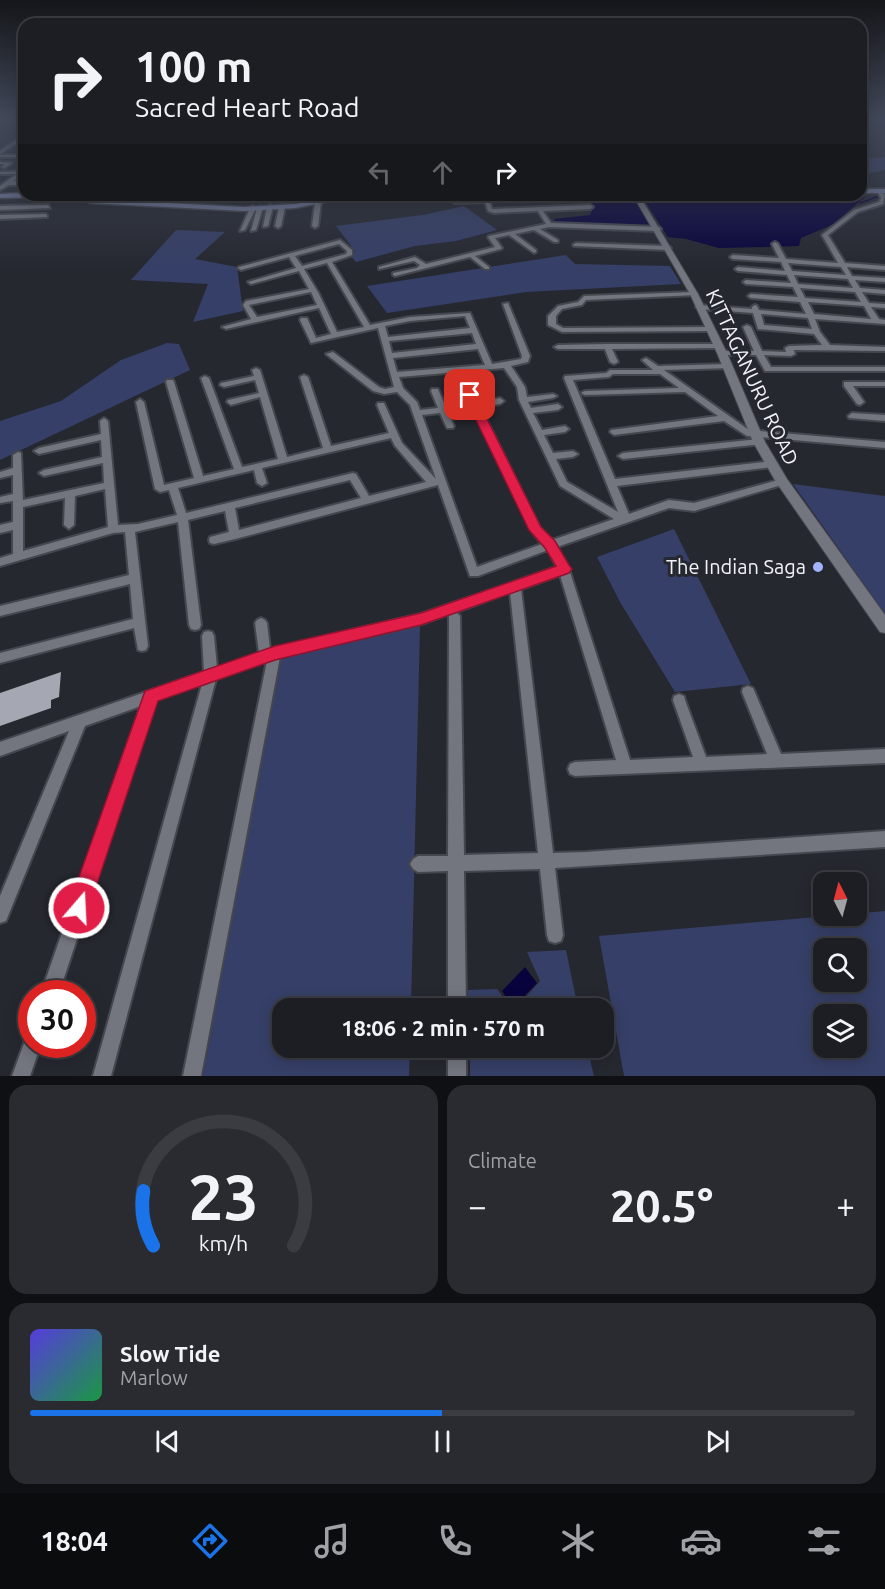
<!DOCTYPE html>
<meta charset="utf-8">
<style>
body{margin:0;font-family:Ubuntu,sans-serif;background:#292b31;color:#f1f3f6;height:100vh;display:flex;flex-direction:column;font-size:22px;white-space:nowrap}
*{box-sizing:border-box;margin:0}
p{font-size:20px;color:#a0a2a6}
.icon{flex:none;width:33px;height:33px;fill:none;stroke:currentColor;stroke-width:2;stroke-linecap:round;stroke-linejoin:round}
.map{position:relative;height:1076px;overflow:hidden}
.details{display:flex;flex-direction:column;gap:9px;padding:9px;background:#0f1014;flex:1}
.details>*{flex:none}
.top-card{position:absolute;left:18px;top:18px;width:849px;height:183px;border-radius:18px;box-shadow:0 3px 15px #0003,0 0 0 2px #3a3c41;background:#1c1e24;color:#f1f3f6;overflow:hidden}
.needle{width:39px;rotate:354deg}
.controls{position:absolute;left:813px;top:872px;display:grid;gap:12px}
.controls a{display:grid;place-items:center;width:54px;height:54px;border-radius:12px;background:#1c1e24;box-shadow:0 3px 15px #0003,0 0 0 2px #3a3c41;font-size:30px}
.speed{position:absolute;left:18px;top:980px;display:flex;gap:12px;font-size:30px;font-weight:700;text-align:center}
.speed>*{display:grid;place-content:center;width:78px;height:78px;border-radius:50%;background:#1c1e24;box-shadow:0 3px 15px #0003,0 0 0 2px #3a3c41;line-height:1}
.speed .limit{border:9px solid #d22;background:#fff;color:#111}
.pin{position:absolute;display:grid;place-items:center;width:51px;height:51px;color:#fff;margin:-26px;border-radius:12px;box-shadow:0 3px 9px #0006}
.me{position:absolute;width:66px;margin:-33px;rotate:19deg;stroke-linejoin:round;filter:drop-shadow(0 0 4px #0008)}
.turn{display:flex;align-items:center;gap:21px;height:126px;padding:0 18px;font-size:27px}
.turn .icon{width:78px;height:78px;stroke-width:2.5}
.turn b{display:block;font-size:42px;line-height:51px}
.lanes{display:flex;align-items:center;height:57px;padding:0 18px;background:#0003;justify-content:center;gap:30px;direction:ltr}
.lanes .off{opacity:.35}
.big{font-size:45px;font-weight:700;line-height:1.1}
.details .card{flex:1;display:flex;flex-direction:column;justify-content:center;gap:9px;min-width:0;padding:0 21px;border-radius:18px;background:#292b31}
.details .dial{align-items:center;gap:0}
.dial svg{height:156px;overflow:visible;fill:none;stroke:#3a3c41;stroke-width:7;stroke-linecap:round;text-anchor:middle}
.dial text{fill:#f1f3f6;stroke:none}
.song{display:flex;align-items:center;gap:18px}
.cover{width:72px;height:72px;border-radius:9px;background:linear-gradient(135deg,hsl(250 70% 55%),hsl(140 70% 35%))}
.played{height:6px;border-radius:3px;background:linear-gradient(90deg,#1a73e8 50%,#3a3c41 50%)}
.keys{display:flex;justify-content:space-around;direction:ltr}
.heat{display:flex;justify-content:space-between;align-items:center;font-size:33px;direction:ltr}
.details .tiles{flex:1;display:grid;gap:9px;grid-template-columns:1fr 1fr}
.card:last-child{grid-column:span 2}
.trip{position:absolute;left:272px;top:998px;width:342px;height:60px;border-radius:18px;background:#1c1e24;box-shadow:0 3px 15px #0003,0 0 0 2px #3a3c41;font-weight:700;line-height:60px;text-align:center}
.menu{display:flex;height:96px;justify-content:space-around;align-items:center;background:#0b0c0e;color:#a0a2a6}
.menu .icon{width:42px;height:42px}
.menu .active{color:#1a73e8}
.menu b{font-size:27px;color:#f1f3f6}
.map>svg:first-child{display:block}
.green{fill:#363f67;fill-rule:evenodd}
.water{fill:#08033c}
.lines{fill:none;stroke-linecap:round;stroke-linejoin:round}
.stream{stroke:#08033c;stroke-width:1.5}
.building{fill:#a5a8b2}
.minor-casing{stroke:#45474e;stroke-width:4}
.tertiary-casing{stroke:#45474e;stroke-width:2}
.secondary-casing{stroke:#45474e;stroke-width:3}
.minor{fill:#73767f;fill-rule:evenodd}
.tertiary{fill:#73767f;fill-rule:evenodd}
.secondary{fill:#747c9d;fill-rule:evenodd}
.route{fill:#e11d48;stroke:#92132f;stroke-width:1.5}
.poi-dot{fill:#a1b3fd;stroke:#262830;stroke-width:2}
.labels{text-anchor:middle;stroke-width:6;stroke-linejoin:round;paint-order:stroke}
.street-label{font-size:20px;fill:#f1f2f8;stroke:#262830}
.poi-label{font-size:20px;fill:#f1f2f8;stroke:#262830;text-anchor:end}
</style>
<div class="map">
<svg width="885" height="1076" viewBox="0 0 885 1076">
<rect width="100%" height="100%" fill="#262830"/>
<g class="green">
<polygon points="885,157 885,170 861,175 861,159"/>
<polygon points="464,206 497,230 456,241 415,246 356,262 351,256 355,251 336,226 423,215"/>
<polygon points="176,230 225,232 195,259 237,267 243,311 193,322 208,284 131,280"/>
<polygon points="566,255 575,264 670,266 681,284 526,292 387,313 367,286"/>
<polygon points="167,343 179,344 190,370 0,460 0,421 61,401 121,360"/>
<polygon points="793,484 885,496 885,614"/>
<polygon points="674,529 751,684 675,692 620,602 597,557"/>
<polygon points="420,626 411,1008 282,1008 282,1047 410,1047 409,1076 203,1076 280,655"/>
<path d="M885,911V1076H624L599,936ZM824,948H856V981H824ZM824,1014H856V1047H824Z"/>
<polygon points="566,950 578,1008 516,1008 540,981 527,952"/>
<polygon points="497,989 511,1008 468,1008 468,990"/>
<polygon points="470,1047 587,1047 594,1076 470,1076"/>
</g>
<g class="water">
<polygon points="585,195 632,195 650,226 555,222 554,219 590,215 592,210"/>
<polygon points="641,195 834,195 865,197 834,224 801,238 799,246 719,248 686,239 668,237"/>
<polygon points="525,967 537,983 513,1008 502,991"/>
</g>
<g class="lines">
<polyline class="stream" points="860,203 885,194"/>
</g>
<polygon class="building" points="61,672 59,697 51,700 51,708 0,726 0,693"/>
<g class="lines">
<defs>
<g id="minor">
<polygon points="24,135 24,138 0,154 0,151"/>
<rect x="0" y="155" width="24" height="2"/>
<polygon points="0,162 12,163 4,168 2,167 5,164 0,164"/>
<polygon points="24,171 24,174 13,181 24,181 24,185 9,185 0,190 0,186 17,174 0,174 0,172"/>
<path d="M880,189L885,195L883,204L858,212L828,235L845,263L885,266V270L847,267L852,276L885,278V282L855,280L860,288L885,290V294L862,292L869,303L885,304V308L871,307L879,319L885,320V324L815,319L820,332L830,345L885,347V351L794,350L795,354L791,356L764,355L771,367H885V371H765L756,355H719V351H754L743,327L747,325L751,327L762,351L786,352L785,348L789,346L822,345L814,334L758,329L753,313L699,309L696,307L699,305L752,309V307L755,305L757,306L759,310L806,314L800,302L751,298L748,296L751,294L798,297L793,287L746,284L743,282L746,280L791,283L787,275L738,271L735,269L738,267L785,271L781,262L733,259L730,257L733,255L779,258L772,244L775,242L778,244L786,259L838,263L822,235L854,210L879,202L881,198L877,191ZM788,263L841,267L846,275L792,271ZM794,275L848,279L853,288L798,284ZM800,288L855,292L861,302L805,298ZM808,302L864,306L871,319L814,314ZM761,314L808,318L812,329L764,325Z"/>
<polygon points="482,195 488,195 492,209 494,209 590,205 593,207 590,209 543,211 551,223 658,227 661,229 658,231 549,227 540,229 558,240 558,242 554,242 534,230 515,234 536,250 536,252 534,253 509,235 495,238 502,248 501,249 475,256 489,267 489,269 485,269 470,257 395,276 393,275 393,273 417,268 420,265 414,261 379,269 379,267 415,257 426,264 495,247 488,237 489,236 546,224 538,211 494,213 488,211 485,202 455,203 452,201 455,199 484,199"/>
<polygon points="318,200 321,202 318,226 315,228 312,226 315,202"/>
<polygon points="48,205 50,208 0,210 0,206"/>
<polygon points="270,205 273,207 268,226 263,227 267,207"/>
<polygon points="282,205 285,207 281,226 278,228 275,226 279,207"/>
<polygon points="253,206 256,208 245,230 240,231 250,208"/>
<polygon points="260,206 263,208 256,230 251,231 257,208"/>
<polygon points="45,214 47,215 47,217 0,219 0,215"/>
<path d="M340,240L352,250V255L332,262L370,325L410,317L470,313L492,364L521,359L522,356L503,304L508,303L530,356L528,362L511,366L525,387L527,397L553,394L557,396L553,398L528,402L531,408L558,404L562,407L558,410L533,413L542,430L565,426L569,429L565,432L544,435L553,453L573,451L578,454L573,457L556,459L567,482L618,512L564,378L565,376L606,373L610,370H653L642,360L646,358L658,366L728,364H731V368L664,370L749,430L885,442V448L747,436L724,421L614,435L610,432L611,430L718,416L685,392L585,395L581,393L585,391L679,388L660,374H613L609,377L573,380L615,479L772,461L777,464L772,467L617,486L629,514L669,500L694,503L782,479L787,482L785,484L694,511L669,508L557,547L569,569L630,760L693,757L673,700L674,696L679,694L684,696L685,700L706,757L767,754L742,692L743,688L748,686L753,688L781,754L885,749V763L575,776L570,774L568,769L570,764L575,762L616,760L560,575L521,589L553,853L586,852L885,831V847L555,868L563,935L561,941L555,943L549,941L547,935L540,869L464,871L466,1008H448V871L418,872L413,869L410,864L413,859L418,856H448L449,614L421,624L280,657L201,1076H183L267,661L216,679L111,1076H93L202,684L156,700L59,993H41L141,706L85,726L6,921L0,923V896L69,731L0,756V742L204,672L202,636L204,632L208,631L212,632L214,636L217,668L259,653L255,623L257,620L261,618L265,620L267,623L270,649L421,614L557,567L548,550L478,576H470L438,485L235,539L214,544L210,543L209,540L210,537L229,532L225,511L188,520L201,625L199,629L195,630L191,629L189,625L178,522L135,532L148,646L146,650L142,651L138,650L134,628L0,663V653L133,619L130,584L0,616V606L129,575L125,532L113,533L0,566V558L13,554V530L0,533V525L13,522V501L0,503V497L13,494V475L0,478V472L13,468V455L18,452L21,453L23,500L104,483L103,463L44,476L39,473L44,470L102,457L101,440L39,454L34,451L39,448L101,434L100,421L104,418L108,421L118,525L138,524L177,515L169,490L160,492L155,489L136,402L140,399L144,402L164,485L194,478L166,382L167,380H173L174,382L203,476L234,469L201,378L205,376L209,378L242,467L278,459L260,397L231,405L227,402L228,400L259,393L255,380L224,387L220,385L221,383L254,376L252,370L256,368L260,370L287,457L323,448L300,377L304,375L308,377L331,446L389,433L377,405L378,403H384L402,443L436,479L410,405L397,392L384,394L373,391L326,354L333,352L379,387L385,389L394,387L378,328L311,343L300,320L301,318H307L316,338L331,334L319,308L226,329L222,327L251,319L243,305L246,301L309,289L299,271L251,284L248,282L296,268L289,257L241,270L238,268L239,267ZM339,244L347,251L346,254L302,266L295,256ZM327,263L364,327L337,332L319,294L304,269ZM311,292L317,305L257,317L249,305ZM465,316L470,328L388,337L385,326L410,321ZM472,333L476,344L392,353L389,341ZM478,349L485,365L397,372L393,358ZM504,368L517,387L519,400L560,486L614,519L552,540L540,528L480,407L500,404L504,401L500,398L478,402L473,393H467L466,395L531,530L542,544L477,567L422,415L440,413L447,428H453L454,426L438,389H432L431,391L438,408L420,410L417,402L403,388L399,377ZM391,438L395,446L426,482L369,496L356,474L353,473L186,513L178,488L254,470L257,483L262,486L267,483L262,468ZM350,480L361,498L239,530L235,508ZM105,489L108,527L23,551V507L65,498L64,525L69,529L74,525L75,496ZM510,592L538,853L464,855L460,616L456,612Z"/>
<polygon points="576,243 668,246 671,248 668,250 574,246 573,245"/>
<polygon points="694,292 697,294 696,295 586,300 582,305 562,309 556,316 556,324 563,328 710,327 713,327 713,331 562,332 548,325 548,316 558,306 578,302 584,296"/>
<polygon points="607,344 718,344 722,346 718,348 612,349 618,362 614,364 610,362 605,349 558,349 554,347 558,345"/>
<polygon points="844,382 885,382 885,386 853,386 864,402 860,405 857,404 844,386"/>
<polygon points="852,413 885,415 885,421 849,418 848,416"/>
<polygon points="759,439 764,442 762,444 623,459 618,456 623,453"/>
<polygon points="32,1035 32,1044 41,1044 30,1076 12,1076 26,1038"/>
<rect x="448" y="1047" width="18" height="29"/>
</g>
<polygon id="tertiary" points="633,195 639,195 698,294 727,353 765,442 787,479 885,615 885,633 880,632 776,482 753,442 717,353 690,294"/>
<g id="secondary">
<rect x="861" y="189" width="24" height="4"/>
<polygon points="24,193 24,195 43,195 39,197 0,198 0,194"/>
<polygon points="76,195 85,195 92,199 244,207 296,204 342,195 358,195 296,208 244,211 90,203"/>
</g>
</defs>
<use href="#minor" class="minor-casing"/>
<use href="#tertiary" class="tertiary-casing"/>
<use href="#secondary" class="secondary-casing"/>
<use href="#minor" class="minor"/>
<use href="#tertiary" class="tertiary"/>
<use href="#secondary" class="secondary"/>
</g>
<linearGradient id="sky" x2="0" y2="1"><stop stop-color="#15161a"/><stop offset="0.44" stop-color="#414859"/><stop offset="1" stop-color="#414859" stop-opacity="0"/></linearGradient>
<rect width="885" height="270" fill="url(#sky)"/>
<polygon class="route" points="470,392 475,395 541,527 555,541 569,565 572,569 569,573 421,625 275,660 158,701 89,908 86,916 79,919 71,916 68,908 145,691 275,646 421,613 556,566 545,548 529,530 464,395"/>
<circle class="poi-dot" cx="818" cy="567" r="6"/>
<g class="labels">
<g class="street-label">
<text transform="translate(752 377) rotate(65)" y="7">KITTAGANURU ROAD</text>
</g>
<g class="poi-label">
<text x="806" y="574">The Indian Saga</text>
</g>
</g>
</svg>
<div class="controls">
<a><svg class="needle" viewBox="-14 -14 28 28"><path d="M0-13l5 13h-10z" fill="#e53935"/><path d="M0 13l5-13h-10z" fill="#a0a2a6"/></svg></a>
<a><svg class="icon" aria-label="search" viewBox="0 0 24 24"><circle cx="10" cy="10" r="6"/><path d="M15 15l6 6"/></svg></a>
<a><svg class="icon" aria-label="layers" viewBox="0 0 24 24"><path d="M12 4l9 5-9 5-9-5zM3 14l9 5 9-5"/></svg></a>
</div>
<div class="speed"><div class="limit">30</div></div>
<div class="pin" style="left:470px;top:395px;background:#d93025"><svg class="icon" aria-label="arrive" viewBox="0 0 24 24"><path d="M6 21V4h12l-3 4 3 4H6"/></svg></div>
<svg class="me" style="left:79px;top:908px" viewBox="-20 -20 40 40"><circle r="17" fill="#e11d48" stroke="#fff" stroke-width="3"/><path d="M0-11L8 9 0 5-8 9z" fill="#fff"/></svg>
<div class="trip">18:06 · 2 min · 570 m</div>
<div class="top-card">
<div class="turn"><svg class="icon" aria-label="right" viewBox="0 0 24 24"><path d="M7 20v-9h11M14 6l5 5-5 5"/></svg><div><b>100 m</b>Sacred Heart Road</div></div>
<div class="lanes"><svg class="icon off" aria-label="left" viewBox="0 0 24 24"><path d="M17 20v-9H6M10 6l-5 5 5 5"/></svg><svg class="icon off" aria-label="ahead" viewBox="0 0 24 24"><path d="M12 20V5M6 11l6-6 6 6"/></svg><svg class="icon" aria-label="right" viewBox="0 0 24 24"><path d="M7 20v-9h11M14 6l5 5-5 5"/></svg></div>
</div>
</div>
<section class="details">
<div class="tiles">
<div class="card dial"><svg viewBox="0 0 100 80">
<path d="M14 69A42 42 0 1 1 86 69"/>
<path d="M14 69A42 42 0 0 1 9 41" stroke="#1a73e8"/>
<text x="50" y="56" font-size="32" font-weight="700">23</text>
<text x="50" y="72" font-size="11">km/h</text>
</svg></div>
<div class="card"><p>Climate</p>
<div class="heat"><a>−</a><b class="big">20.5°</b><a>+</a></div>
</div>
<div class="card">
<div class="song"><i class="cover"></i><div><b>Slow Tide</b><p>Marlow</p></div></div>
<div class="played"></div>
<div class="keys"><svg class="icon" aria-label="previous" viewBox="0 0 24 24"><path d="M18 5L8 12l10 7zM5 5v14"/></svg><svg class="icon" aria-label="pause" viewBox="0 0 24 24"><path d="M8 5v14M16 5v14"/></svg><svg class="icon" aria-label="next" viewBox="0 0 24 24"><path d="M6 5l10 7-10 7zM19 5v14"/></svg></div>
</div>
</div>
</section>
<nav class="menu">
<b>18:04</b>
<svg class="icon active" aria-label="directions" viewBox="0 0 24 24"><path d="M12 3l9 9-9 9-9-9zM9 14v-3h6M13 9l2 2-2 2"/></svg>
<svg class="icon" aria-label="music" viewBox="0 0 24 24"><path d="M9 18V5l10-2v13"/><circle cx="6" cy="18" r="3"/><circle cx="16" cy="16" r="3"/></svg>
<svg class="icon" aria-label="phone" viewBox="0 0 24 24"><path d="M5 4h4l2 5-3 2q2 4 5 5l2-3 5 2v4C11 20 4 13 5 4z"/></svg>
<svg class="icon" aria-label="climate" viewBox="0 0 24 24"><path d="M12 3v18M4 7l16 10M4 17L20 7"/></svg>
<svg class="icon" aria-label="car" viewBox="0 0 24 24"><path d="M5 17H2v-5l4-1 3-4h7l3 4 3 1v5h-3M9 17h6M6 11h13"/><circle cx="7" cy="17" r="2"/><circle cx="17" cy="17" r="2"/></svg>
<svg class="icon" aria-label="filters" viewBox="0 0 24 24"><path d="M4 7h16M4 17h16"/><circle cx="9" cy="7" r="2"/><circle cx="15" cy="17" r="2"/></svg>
</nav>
